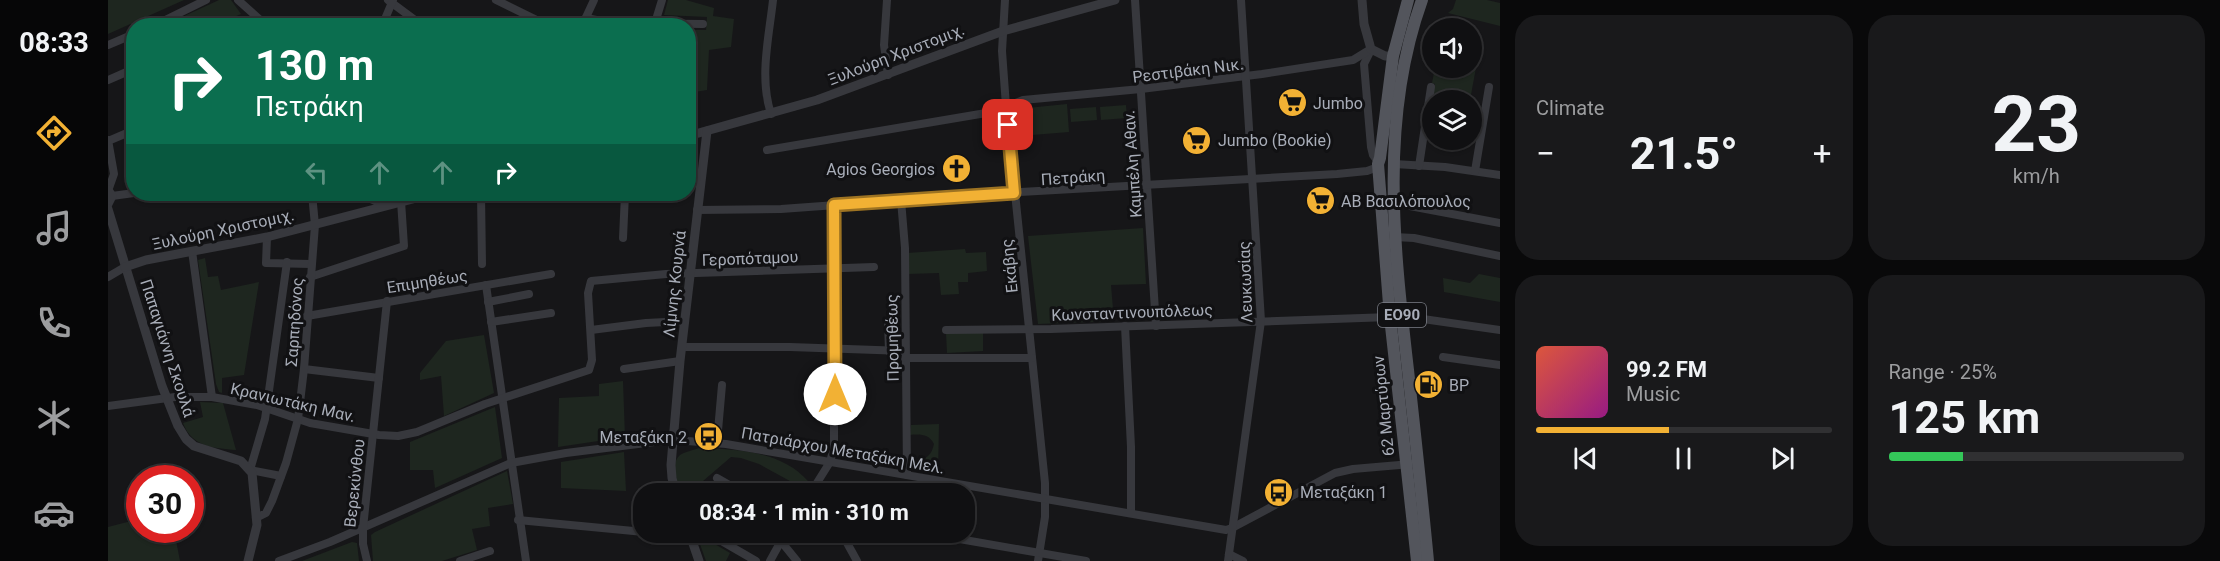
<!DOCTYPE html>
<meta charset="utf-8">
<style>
body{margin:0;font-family:Roboto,sans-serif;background:#19191b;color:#f1f3f6;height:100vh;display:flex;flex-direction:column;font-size:22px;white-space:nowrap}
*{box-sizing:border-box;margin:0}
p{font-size:20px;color:#9c9d9f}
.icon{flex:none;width:33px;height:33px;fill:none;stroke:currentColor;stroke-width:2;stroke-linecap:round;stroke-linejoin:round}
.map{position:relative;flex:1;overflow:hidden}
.side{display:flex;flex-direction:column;gap:15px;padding:15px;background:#09090a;width:720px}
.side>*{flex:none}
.hud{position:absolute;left:18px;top:18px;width:570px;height:183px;border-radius:24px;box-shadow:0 2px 4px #0004,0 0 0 2px #303032;background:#0b6e4f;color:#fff;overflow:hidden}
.tools{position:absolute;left:1314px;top:18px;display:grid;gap:12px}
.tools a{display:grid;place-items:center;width:60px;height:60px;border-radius:50%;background:#101012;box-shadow:0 2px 4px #0004,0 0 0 2px #303032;font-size:30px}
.speed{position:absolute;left:18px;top:465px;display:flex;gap:12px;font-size:30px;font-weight:700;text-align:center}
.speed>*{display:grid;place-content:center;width:78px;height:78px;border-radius:50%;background:#101012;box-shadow:0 2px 4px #0004,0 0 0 2px #303032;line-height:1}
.speed .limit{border:9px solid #d22;background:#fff;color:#111}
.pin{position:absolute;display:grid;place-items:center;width:51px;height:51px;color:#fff;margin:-26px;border-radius:12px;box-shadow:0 3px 9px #0006}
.me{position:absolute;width:66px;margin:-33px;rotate:0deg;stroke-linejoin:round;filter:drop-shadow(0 0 4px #0008)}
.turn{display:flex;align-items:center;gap:21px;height:126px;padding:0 30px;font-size:27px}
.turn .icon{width:78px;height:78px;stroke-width:2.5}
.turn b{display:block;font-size:42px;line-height:51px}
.lanes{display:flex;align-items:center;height:57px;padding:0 30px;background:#0003;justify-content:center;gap:30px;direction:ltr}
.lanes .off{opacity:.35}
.big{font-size:45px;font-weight:700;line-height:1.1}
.side .widget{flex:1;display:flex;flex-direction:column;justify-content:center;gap:9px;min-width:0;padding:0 21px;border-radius:24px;background:#19191b}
.side .dial{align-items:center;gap:0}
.dial b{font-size:78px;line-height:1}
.song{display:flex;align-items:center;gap:18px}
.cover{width:72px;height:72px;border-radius:9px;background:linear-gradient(135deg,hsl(10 70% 55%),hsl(310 70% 35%))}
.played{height:6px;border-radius:3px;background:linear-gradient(90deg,#f2b134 45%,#303032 45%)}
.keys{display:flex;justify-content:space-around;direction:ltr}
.heat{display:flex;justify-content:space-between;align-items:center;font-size:33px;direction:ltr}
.charge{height:9px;border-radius:4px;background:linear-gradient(90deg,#34c759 25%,#303032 0)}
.side .tiles{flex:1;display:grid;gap:15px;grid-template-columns:repeat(2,1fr)}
.trip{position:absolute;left:525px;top:483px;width:342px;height:60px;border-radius:24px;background:#101012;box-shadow:0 2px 4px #0004,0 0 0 2px #303032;font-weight:700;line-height:60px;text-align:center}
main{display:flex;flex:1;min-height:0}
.tab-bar{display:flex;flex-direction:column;width:108px;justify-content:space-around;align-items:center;background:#060607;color:#9c9d9f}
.tab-bar .icon{width:42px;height:42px}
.tab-bar .selected{color:#f2b134}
.tab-bar b{font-size:27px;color:#f1f3f6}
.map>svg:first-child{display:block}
.green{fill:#1e261f}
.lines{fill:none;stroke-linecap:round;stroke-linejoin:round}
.minor{stroke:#37383d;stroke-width:8}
.tertiary{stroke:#37383d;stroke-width:9}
.primary{stroke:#53555c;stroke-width:12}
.route-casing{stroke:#9d7322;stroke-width:15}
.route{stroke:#f2b134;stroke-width:10}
.labels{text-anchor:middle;stroke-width:6;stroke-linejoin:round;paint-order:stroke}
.shield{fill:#111113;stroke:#7b7e86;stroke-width:1.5}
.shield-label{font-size:15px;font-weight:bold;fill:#a8adb8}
.street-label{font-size:16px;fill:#a8adb8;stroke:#111113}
.poi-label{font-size:16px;fill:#a8adb8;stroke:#111113;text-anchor:start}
</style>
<main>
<nav class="tab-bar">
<b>08:33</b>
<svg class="icon selected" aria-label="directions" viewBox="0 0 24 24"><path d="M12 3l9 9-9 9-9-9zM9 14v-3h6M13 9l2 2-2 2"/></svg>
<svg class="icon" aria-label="music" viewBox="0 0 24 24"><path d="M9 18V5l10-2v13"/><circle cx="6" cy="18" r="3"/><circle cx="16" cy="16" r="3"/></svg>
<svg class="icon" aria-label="phone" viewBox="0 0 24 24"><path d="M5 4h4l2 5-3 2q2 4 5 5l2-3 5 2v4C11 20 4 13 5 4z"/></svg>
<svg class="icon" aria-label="climate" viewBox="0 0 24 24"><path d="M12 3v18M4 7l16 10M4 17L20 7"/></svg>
<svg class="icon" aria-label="car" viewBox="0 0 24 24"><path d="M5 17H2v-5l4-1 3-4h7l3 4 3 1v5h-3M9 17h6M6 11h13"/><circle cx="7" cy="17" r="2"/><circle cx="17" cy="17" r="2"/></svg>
</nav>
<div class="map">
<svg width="1392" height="561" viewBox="0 0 1392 561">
<rect width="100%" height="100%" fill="#161618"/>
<g class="green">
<polygon points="0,0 76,0 0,34"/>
<polygon points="111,0 123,0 133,14 108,25 57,25"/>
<polygon points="560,0 578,0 606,8 605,16 626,19 623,47 601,50 599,90 581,93 581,30 598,30 599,17 556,15"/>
<polygon points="1348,0 1379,0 1392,3 1392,26 1340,13 1345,9"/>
<polygon points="1364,55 1370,57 1362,100 1324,100 1324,109 1322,108 1327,84 1324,83 1327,68 1364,68"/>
<polygon points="959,104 961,132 912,136 909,109"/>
<polygon points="1018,105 1019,118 993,120 992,107"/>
<polygon points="988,107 989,120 963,122 962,109"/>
<polygon points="1035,228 1038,284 1003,285 1006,321 930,324 920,236"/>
<polygon points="857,249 858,253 878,252 879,271 860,273 860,282 850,282 851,294 833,295 831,273 800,274 799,253"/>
<polygon points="97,258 100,277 110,276 113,290 151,282 136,375 114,378 114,393 111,392 108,384 90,260"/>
<polygon points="1371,274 1392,278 1392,302 1336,292 1335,278 1362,283"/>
<polygon points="875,332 875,351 839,353 838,333"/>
<polygon points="376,335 386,393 336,416 333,376 312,380 312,373 338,341"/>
<polygon points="515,381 517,437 450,447 451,398 491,396 491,384"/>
<path d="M92,402L115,403L128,450C105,448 84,447 75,423L95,417Z"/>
<polygon points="387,407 394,458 327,488 325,470 302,470 302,442"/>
<path d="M831,424L830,473L803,469V457C815,462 823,458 826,444C821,434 812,434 802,435L803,425Z"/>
<path d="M591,448C628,449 674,451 700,481V485L691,486L651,464L633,458L623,457L588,487V493H573C570,482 561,465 572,455C576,452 586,450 591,448Z"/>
<polygon points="516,452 518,491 453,488 453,462"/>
<polygon points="399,471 405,504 380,508 382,526 364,529 369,550 334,561 265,561 263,535 267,532"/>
<polygon points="31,519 32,530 66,530 72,561 0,561 0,527"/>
<polygon points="588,533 622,553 618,561 598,561"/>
<polygon points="244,542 249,543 251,561 194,561"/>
</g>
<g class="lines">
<g class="minor">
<polyline points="130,0 159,26"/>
<polyline points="280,0 315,26"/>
<polyline points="388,0 441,26"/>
<polyline points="779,0 776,45 780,75"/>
<polyline points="897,0 894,51 898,106 937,483 937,517 930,561"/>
<polyline points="1027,0 1048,326"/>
<polyline points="478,18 504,23 595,24"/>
<polyline points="547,23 554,0"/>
<polyline points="45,26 98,0"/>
<polyline points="274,26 285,0"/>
<polyline points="474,26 486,0"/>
<polyline points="0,45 26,34"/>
<polyline points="1263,50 1256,64 1263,147 1265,155 1270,162"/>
<polyline points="0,80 23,70"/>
<path d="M663,114C651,77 661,37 665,0"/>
<polyline points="0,140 6,174 0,191"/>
<polyline points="0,141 26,130"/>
<polyline points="659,150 884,112 915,100 1033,89 1154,74 1245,60 1263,49"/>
<polyline points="1286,164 1337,167 1392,175"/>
<polyline points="1311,166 1323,87"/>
<polyline points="1367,171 1381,87"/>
<polyline points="105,194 247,197 263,199 276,205"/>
<polyline points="373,194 374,264"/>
<polyline points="4,196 26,193"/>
<polyline points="793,200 797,248 799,475"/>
<polyline points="1286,203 1392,223"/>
<polyline points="589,210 673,209 894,193 1229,174 1259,171 1270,167"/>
<polyline points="159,237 158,263 203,264"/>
<polyline points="1286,237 1306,238 1392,256"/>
<polyline points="515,238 517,194"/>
<polyline points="84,251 104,397"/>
<polyline points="0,277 17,267"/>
<polyline points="202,277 296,246 293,201"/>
<polyline points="378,285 418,561"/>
<polyline points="380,302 421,294"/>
<polyline points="199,316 443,274"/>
<polyline points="1294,316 1392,330"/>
<polyline points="383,322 443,313"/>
<polyline points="780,322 781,351"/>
<polyline points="1017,326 1023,447 1023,513"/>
<polyline points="483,330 538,323 577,321"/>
<polyline points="838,330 943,329 1282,317"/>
<polyline points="574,347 682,347 797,351"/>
<polyline points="1335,357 1392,365"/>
<polyline points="797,358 924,358"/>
<polyline points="196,369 271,378"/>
<polyline points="516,369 572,361"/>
<polyline points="0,406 67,397 104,397 149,405 202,423 271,435 290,436 309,432 377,404 481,370 484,360 480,293 483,281 558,274 766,267"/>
<polyline points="609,442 614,385"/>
<polyline points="173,476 142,470 157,419 179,262"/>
<polyline points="609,478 637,494"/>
<polyline points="702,494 722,462 726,447 726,205"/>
<polyline points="148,518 158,513 164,501 178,463 190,419 196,369 207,225 204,194"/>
<polyline points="410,520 536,532"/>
<polyline points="543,532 569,536 582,534"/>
<polyline points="598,532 648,561"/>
<polyline points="655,532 676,545 689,561"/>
<polyline points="733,532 749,561"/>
<polyline points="811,532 978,561"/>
<polyline points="1121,554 1135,561"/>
<polyline points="171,561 222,542 403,463 458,453 546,442 579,441 618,444 1118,530 1124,528 1227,473 1245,469 1303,464"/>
<polyline points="259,561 255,544 255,528 279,301"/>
<polyline points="352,561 382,551"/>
<polyline points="662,561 678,532"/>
<polyline points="1120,561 1153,321 1133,0"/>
</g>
<g class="tertiary">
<polyline points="1254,0 1256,24 1263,49 1277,56 1285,56"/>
<polyline points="580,136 709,100 895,31 1007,0"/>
<polyline points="0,190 4,196 0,204"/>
<polyline points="0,209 54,386 70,426 78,439 86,446 133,461 144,473 149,525 140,561"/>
<polyline points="17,267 38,260 159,237 324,194"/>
<polyline points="568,494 564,478 563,465 572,361 599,131"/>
<polyline points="581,532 591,561"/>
</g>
<g class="primary">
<polyline points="1300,0 1285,56 1272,158 1270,164 1282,317 1309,561"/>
<path d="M1314,0C1271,119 1286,247 1300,370C1307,434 1314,497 1320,561"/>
</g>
</g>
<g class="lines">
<defs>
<polyline id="route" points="727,394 726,205 906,193 900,125"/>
</defs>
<use href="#route" class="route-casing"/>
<use href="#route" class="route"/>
</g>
<defs>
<symbol id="supermarket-disc" viewBox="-11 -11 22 22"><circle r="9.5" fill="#f2b134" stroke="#111113"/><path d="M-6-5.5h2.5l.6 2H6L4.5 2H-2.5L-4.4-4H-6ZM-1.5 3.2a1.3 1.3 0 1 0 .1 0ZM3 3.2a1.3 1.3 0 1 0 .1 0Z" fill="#111"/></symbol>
<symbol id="church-disc" viewBox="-11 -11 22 22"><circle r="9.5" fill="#f2b134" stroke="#111113"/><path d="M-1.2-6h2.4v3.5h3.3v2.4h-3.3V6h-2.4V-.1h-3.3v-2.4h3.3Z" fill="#111"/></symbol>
<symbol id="fuel-disc" viewBox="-11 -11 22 22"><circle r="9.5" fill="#f2b134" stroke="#111113"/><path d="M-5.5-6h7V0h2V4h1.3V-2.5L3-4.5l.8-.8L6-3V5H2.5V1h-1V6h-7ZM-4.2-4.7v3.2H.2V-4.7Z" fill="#111"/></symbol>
<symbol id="bus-disc" viewBox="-11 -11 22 22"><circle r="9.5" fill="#f2b134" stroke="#111113"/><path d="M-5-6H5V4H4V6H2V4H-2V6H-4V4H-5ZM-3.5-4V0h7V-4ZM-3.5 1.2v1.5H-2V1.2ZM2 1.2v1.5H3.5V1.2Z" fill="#111"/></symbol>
</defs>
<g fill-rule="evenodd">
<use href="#supermarket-disc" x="1168" y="86" width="33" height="33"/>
<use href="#supermarket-disc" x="1072" y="124" width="33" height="33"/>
<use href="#church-disc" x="832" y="152" width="33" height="33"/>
<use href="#supermarket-disc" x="1196" y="184" width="33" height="33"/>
<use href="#fuel-disc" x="1304" y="368" width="33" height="33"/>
<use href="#bus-disc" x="584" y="420" width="33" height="33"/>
<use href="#bus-disc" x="1154" y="476" width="33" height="33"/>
</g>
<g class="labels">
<rect class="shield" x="1270" y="303" width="48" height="24" rx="4.5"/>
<g class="shield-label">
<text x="1294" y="320">ΕΟ90</text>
</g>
<g class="street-label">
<text transform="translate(788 54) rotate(-21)" y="6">Ξυλούρη Χριστομιχ.</text>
<text transform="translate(1080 70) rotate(-7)" y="6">Ρεστιβάκη Νικ.</text>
<text transform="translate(1024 164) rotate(-94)" y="6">Καμπέλη Αθαν.</text>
<text transform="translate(965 177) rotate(-4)" y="6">Πετράκη</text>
<text transform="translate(115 229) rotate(-12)" y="6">Ξυλούρη Χριστομιχ.</text>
<text transform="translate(642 258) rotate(-2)" y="6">Γεροπόταμου</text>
<text transform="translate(901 266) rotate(-96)" y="6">Εκάβης</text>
<text transform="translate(319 281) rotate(-9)" y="6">Επιμηθέως</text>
<text transform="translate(1137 282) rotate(-92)" y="6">Λευκωσίας</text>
<text transform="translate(566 284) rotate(-84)" y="6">Λίμνης Κουρνά</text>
<text transform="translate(1024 312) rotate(-2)" y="6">Κωνσταντινουπόλεως</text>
<text transform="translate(186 322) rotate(-86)" y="6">Σαρπηδόνος</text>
<text transform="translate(784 338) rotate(-91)" y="6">Προμηθέως</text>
<text transform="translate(60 348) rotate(72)" y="6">Παπαγιάννη Σκουλά</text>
<text transform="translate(185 402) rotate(13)" y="6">Κρανιωτάκη Μαν.</text>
<text transform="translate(1275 406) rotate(-96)" y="6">62 Μαρτύρων</text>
<text transform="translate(735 450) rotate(10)" y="6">Πατριάρχου Μεταξάκη Μελ.</text>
<text transform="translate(246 483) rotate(-84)" y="6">Βερεκύνθου</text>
</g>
<g class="poi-label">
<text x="1205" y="109">Jumbo</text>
<text x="1110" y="146">Jumbo (Bookie)</text>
<text x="827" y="175" text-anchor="end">Agios Georgios</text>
<text x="1233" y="207">ΑΒ Βασιλόπουλος</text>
<text x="1341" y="391">BP</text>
<text x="579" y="443" text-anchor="end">Μεταξάκη 2</text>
<text x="1192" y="498">Μεταξάκη 1</text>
</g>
</g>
</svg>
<div class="tools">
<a><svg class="icon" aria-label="sound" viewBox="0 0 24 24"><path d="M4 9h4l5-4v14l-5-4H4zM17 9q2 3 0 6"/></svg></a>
<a><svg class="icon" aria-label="layers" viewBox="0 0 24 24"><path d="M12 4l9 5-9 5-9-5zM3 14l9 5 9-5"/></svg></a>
</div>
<div class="speed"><div class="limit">30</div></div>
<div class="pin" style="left:900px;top:125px;background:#d93025"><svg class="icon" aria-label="arrive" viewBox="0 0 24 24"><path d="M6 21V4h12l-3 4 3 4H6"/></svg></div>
<svg class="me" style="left:727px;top:394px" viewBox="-20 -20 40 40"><circle r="19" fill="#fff"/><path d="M0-13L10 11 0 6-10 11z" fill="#f2b134"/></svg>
<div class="trip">08:34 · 1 min · 310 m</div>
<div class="hud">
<div class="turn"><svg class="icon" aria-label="right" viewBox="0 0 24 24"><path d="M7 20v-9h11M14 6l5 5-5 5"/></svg><div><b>130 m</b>Πετράκη</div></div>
<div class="lanes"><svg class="icon off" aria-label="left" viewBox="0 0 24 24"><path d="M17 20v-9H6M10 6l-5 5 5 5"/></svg><svg class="icon off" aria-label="ahead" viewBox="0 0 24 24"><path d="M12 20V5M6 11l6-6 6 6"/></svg><svg class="icon off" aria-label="ahead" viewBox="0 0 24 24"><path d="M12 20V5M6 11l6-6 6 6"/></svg><svg class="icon" aria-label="right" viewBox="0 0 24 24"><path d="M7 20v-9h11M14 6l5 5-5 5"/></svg></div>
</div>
</div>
<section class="side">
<div class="tiles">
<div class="widget"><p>Climate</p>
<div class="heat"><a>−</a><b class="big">21.5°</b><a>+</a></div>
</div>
<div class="widget dial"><b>23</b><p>km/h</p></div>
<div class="widget">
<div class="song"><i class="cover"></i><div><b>99.2 FM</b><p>Music</p></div></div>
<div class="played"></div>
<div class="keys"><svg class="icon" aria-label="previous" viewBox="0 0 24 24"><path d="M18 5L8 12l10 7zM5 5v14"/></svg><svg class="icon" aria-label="pause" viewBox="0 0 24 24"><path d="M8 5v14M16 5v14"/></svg><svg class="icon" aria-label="next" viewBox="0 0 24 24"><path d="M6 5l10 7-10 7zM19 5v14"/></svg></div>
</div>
<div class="widget"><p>Range · 25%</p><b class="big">125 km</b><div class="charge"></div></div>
</div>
</section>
</main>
